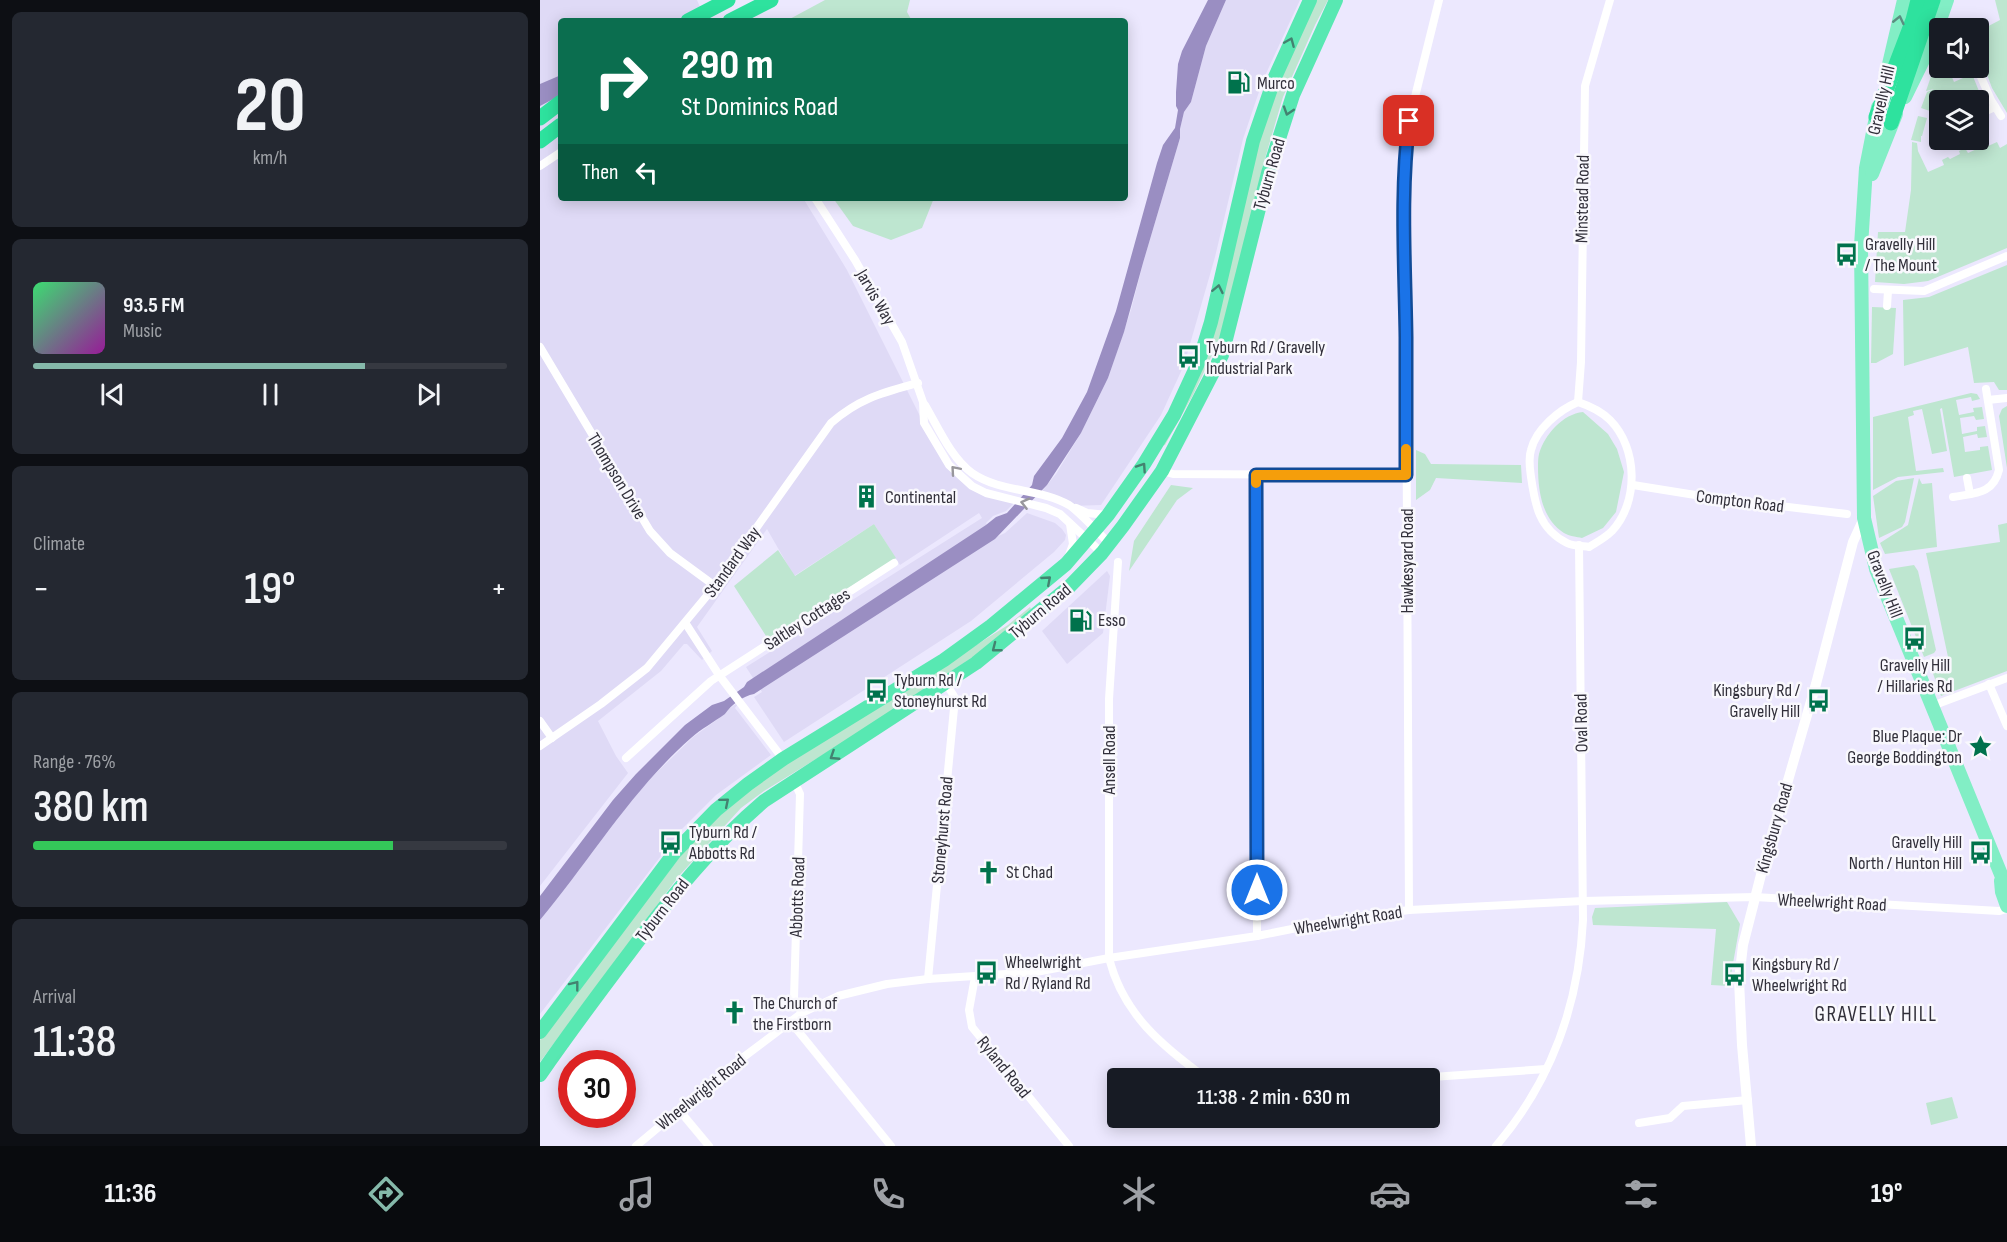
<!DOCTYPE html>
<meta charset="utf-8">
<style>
body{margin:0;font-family:"Sofia Sans Condensed",sans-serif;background:#242831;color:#f1f3f6;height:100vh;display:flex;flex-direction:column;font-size:22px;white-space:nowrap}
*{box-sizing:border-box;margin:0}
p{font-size:20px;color:#9ea1a6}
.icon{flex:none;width:33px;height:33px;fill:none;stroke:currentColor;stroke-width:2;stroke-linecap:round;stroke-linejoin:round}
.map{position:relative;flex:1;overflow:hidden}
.drawer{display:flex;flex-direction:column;gap:12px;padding:12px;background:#0d0f14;width:540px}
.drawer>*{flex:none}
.guide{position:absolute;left:18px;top:18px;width:570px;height:183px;border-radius:6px;box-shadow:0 3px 15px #0003;background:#0b6e4f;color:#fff;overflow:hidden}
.tools{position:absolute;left:1389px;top:18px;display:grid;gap:12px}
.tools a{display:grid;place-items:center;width:60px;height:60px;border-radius:6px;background:#171b24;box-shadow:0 3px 15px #0003;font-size:30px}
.speed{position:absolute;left:18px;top:1050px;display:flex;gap:12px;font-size:30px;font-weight:700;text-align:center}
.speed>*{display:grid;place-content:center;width:78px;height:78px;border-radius:50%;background:#171b24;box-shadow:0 3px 15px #0003;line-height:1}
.speed .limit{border:9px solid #d22;background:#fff;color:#111}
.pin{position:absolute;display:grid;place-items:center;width:51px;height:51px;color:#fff;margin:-26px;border-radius:12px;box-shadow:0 3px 9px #0006}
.me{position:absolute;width:66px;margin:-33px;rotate:0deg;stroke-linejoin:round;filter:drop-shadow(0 0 4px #0008)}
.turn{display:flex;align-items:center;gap:21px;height:126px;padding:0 24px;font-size:27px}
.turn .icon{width:78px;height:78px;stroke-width:2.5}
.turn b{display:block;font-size:42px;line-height:51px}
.then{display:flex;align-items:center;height:57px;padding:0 24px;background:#0003;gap:12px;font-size:22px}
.big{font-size:45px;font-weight:600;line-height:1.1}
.drawer .tile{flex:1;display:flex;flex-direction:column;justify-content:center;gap:9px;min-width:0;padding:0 21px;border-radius:9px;background:#242831}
.drawer .dial{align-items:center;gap:0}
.dial b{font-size:78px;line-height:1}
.song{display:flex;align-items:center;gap:18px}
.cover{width:72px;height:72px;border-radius:9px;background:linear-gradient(135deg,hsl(140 70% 55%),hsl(300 70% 35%))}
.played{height:6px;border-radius:3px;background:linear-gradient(90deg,#85b9aa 70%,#363941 70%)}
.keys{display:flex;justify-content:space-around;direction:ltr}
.heat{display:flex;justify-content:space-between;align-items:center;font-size:33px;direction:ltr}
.charge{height:9px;border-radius:4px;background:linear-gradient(90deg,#34c759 76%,#363941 0)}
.trip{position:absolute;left:567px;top:1068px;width:333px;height:60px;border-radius:6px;background:#171b24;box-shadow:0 3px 15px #0003;font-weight:600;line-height:60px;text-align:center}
.menu{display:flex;height:96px;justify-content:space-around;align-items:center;background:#090b0e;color:#9ea1a6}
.menu .icon{width:42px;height:42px}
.menu .selected{color:#85b9aa}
.menu b{font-size:27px;color:#f1f3f6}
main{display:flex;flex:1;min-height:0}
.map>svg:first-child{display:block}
.built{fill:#dfdaf6}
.green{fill:#bee6d0}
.water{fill:#9a8ec2}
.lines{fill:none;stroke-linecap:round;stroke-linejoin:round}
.minor{stroke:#fff;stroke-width:8}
.tertiary{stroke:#fff;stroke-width:10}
.primary{stroke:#82eec5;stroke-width:14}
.trunk{stroke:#58e8b2;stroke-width:14}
.motorway{stroke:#2ee29e;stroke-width:15}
.oneway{stroke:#5a8e80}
.oneway2{stroke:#438270}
.oneway3{stroke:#98979c}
.route-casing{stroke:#114b97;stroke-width:15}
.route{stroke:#1a73e8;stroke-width:10}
.slow{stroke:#f59e0b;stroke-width:10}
.labels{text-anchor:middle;stroke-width:5;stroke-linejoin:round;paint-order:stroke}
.poi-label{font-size:18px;fill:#312f3a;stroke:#f9f8fd;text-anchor:start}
.street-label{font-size:18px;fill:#312f3a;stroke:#f9f8fd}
.quarter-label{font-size:21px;letter-spacing:1.5px;fill:#312f3a;stroke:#f9f8fd}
</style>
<main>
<section class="drawer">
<div class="tile dial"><b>20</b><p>km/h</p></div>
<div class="tile">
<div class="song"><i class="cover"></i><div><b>93.5 FM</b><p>Music</p></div></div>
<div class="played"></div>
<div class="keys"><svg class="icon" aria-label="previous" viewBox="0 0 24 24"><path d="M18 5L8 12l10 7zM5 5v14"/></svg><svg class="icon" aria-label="pause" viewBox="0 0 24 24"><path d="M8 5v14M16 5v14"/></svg><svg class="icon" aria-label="next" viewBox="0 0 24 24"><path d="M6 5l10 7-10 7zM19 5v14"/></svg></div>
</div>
<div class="tile"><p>Climate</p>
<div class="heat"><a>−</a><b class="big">19°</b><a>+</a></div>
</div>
<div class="tile"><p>Range · 76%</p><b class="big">380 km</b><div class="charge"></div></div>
<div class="tile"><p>Arrival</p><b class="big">11:38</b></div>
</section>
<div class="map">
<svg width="1467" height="1146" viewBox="0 0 1467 1146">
<rect width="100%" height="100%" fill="#ece8fe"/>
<g class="built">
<polygon points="0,0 157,0 166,21 21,21 21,198 263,198 307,270 383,422 409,465 431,485 476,501 466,511 453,516 446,523 454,538 465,533 487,513 515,523 522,529 526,535 525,540 514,552 431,621 244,742 214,697 222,692 206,667 442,518 439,513 360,565 334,524 254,576 227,529 157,627 172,651 162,660 147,644 144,644 121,671 58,721 76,756 88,773 0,886"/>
<polygon points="686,0 760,0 723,80 703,139 675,257 644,365 621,415 561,505 530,506 499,495 516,474 541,433 568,378 591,310 603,263 640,138 640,129 644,112 651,102 666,46"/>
<polygon points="567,571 570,576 563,633 527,664 502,631"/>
<polygon points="200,701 195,708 231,755 176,795 140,831 0,1014 0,920 80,813 111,778 153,737 185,714 189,709"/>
</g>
<g class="green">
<polygon points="285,0 370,0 367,12 372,21 246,21"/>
<polygon points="776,0 788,0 775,25 743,97 723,165 692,298 680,338 653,395 625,445 621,446 651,387 717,142 737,84"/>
<polygon points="1455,0 1467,0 1467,113 1452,88 1439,53 1439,31 1460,20"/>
<polygon points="1399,53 1400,68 1404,68 1408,76 1411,75 1414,82 1432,74 1443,101 1439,108 1438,100 1400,100 1399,114 1381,108 1387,92 1394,89 1386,91"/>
<polygon points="1378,116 1387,118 1382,136 1381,136 1381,142 1371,140"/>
<polygon points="1443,141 1446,147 1457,142 1460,148 1467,144 1467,248 1388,281 1364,284 1335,282 1338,232 1365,232 1371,190 1372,142 1377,143 1378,151 1388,172 1404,165 1402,160 1408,157 1410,159 1420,154 1419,151 1425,148 1428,153 1439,148 1437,144"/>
<polygon points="293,198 394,198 382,228 351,240 313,226"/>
<polygon points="1467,265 1467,390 1459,390 1454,382 1434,383 1428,347 1364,366 1363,300 1389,297"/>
<polygon points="1332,307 1356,308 1353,354 1336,363 1331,363"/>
<polygon points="1431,393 1437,394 1440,399 1432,401 1431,397 1416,400 1419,415 1434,412 1433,408 1442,407 1444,419 1436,420 1434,416 1420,418 1422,434 1437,431 1437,427 1445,426 1447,437 1438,438 1437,434 1423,437 1425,452 1440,450 1440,447 1448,446 1452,470 1414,477 1402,408 1400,409 1407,451 1392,454 1382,409 1373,411 1374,415 1368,417 1376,471 1403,468 1404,472 1358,477 1333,490 1333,417"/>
<polygon points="1467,406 1467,468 1459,416 1462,409"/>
<path d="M1043,412L1068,434L1077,449L1084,472L1076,512L1063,528L1042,538C1037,537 1029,536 1024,533C1002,519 998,491 998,467C998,463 998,458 999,454C1005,434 1023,414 1043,412Z"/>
<polygon points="876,450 885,454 891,464 981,465 982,483 896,478 890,490 876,500"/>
<polygon points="1374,478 1365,522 1362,527 1339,538 1333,496 1356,481"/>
<polygon points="1379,478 1382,484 1392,483 1397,547 1345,554 1340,543 1368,525"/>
<polygon points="631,485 653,488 637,500 589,571 594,541"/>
<polygon points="1467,523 1467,671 1401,696 1390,665 1408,657 1386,553 1460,542 1458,525"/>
<polygon points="334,524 356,558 228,639 194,586 238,550 255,576"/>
<polygon points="1374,565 1378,571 1396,650 1394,653 1384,657 1349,569"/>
<polygon points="490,607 491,609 457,641 307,740 224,791 201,808 138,877 0,1062 0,1040 142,854 194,801 242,767 468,625"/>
<polygon points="1187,902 1200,924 1189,986 1171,985 1176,929 1053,925 1052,917 1055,908"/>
<polygon points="1412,1097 1418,1118 1391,1125 1386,1103"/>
</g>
<g class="water">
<path d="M668,0H686L666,46L651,102L644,112L640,129V138L603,263L584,332L568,378L541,433L507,485L455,539L214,694C203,696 191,705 185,714C174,722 161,729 151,738C91,791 51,859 0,920V896L73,800L96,774L145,725L172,705L184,701L204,687L207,682L446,525L456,517L467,513L492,485L494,476L522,438L547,392L576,311L617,163L623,145L635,128L638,110L636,106V92L638,64L642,51Z"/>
<polygon points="21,75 21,95 0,106 0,84"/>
</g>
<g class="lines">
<g class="minor">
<polyline points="1437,68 1451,100 1461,116"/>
<polyline points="1438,115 1455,107"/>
<polyline points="0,166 21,152"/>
<polyline points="275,198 315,260 362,342 383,402 384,423 409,465 432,486 446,493 506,508 520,514 562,553"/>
<polyline points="1334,289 1384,291 1467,256"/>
<polyline points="1347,306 1348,291"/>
<polyline points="0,347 110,531 130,553 175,586"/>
<polyline points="1448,400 1467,398"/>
<polyline points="1038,402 1041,362 1045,86 1070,0"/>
<path d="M1038,402C1050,406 1061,411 1070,420C1098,448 1099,502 1072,531C1065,538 1057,542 1049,547C1042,546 1033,546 1027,543C999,529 995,505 991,477C990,469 988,459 991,450C996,429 1019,410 1038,402Z"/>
<path d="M385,405C398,427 411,458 432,473C461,493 500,488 529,505C542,514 557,532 569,543"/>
<polyline points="622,471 633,474 866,475"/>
<polyline points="716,475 717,936"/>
<polyline points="1427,478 1430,494"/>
<polyline points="1093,485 1174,498 1307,514"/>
<path d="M1413,497C1434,493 1453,495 1459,470L1446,389"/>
<polyline points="536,508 547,513 568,515"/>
<polyline points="529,555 533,544 530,524"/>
<path d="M578,562L569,699V958C583,1014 622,1046 666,1078"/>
<polyline points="146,624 179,675 243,759"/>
<polyline points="1449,684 1467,726"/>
<polyline points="1392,706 1467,678"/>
<polyline points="0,721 12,738"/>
<path d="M0,746L61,704L107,668L175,586L291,423C320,398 342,393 378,383"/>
<polyline points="86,758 171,681 354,563"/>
<polyline points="254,781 260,794 254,998 262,1013"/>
<polyline points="869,910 866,336 862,231 865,159 869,121 899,0"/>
<polyline points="435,977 429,1010 432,1027 529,1146"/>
<polyline points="388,979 415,698 406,683"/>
<polyline points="250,1021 351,1146"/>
<polyline points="878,1078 1006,1069"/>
<polyline points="139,1110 169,1146"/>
<polyline points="1099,1123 1130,1118 1143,1106 1208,1100"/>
<polyline points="96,1146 193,1065 262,1013 298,996 347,984 388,979 496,972 569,958 717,936 797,920 869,910 1043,901 1215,897 1459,911 1467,909"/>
<path d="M956,1146C1011,1082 1039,1004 1043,920L1039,545"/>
</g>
<polyline class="tertiary" points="1211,1146 1202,1045 1199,980 1203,945 1224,863 1276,684 1313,542 1324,518"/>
<g class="primary">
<polyline points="1346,77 1364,0"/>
<polyline points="1365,97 1393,40 1407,0"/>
<polyline points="1338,107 1326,168 1321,246 1324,518 1336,569 1467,889"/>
<polyline points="1332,174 1356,114"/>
<polyline points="1461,881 1462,892 1467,906"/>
</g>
<g class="trunk">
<polyline points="0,1032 135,852 176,810 208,784 243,759 404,660 451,626 526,564 568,515 604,464 634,415 659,361 671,322 713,141 735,77 770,0"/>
<path d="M0,1075C29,1033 59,993 90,952C131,897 172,845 224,801L436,663L529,587L562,553L583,526L622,471L682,355L728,173L753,95L796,0"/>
</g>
<g class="motorway">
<polyline points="148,21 188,0"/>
<polyline points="190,21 231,0"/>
<polyline points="1336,117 1373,20 1378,0"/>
<polyline points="0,118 21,102"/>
<polyline points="1351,123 1393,0"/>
<polyline points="0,141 21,125"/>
</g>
</g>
<defs><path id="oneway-chevron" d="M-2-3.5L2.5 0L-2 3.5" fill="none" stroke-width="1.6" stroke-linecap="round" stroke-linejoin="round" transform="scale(1.5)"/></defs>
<use class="oneway" href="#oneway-chevron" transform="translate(1359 20) rotate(-77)"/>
<g class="oneway2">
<use href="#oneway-chevron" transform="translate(750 42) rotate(-67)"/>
<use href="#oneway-chevron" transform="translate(748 111) rotate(108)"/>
<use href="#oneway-chevron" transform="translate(678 289) rotate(-78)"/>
<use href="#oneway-chevron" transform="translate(602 467) rotate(-56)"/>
<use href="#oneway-chevron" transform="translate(507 580) rotate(-41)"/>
<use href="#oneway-chevron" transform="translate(456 648) rotate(142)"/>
<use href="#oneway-chevron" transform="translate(294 756) rotate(147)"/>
<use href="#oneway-chevron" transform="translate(185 802) rotate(-40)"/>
<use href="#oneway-chevron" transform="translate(35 985) rotate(-52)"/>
</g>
<g class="oneway3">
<use href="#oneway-chevron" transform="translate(415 470) rotate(-131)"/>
<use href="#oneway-chevron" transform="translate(485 503) rotate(-166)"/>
</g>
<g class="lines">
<defs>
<path id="route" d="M717,890L716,475H866C866,429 866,383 866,337C865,264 860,193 869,121"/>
</defs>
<use href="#route" class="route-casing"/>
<use href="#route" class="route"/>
<polyline class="slow" points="716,483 716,475 866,475 866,449"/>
</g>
<defs>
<symbol id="fuel-bare" viewBox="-9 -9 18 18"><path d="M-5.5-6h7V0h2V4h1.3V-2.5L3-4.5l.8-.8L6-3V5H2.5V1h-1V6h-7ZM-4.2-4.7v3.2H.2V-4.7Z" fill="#00724c" stroke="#f9f8fd" stroke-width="2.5" paint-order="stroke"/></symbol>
<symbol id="bus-bare" viewBox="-9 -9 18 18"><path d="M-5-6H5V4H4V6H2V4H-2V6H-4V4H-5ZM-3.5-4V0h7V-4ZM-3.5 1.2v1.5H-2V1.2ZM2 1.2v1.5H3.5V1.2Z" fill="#00724c" stroke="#f9f8fd" stroke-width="2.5" paint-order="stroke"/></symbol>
<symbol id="building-bare" viewBox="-9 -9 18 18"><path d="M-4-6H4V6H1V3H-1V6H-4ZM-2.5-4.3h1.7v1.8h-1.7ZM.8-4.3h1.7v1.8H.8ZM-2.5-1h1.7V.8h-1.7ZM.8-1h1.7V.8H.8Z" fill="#00724c" stroke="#f9f8fd" stroke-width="2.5" paint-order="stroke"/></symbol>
<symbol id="sight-bare" viewBox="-9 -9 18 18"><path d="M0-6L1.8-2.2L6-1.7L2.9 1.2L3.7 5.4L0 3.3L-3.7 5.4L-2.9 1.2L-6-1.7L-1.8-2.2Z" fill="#00724c" stroke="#f9f8fd" stroke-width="2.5" paint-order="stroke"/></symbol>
<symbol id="church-bare" viewBox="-9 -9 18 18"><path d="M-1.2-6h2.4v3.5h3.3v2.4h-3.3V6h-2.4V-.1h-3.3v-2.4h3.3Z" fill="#00724c" stroke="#f9f8fd" stroke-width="2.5" paint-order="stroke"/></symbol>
</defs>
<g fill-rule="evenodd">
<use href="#fuel-bare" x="682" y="66" width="33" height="33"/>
<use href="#bus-bare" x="1290" y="238" width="33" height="33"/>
<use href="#bus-bare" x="632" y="340" width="33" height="33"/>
<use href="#building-bare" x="310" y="480" width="33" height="33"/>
<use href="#fuel-bare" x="524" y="604" width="33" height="33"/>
<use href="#bus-bare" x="1358" y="622" width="33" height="33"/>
<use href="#bus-bare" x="320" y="674" width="33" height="33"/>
<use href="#bus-bare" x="1262" y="684" width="33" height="33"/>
<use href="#sight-bare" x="1424" y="730" width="33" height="33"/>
<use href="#bus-bare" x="114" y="826" width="33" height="33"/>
<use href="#bus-bare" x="1424" y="836" width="33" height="33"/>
<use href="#church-bare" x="432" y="856" width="33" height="33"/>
<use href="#bus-bare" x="430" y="956" width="33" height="33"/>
<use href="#bus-bare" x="1178" y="958" width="33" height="33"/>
<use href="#church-bare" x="178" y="996" width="33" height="33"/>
</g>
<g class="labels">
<g class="poi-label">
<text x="717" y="89">Murco</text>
<text x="1325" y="250">Gravelly Hill<tspan x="1325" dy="21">/ The Mount</tspan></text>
<text x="666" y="353">Tyburn Rd / Gravelly<tspan x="666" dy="21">Industrial Park</tspan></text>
<text x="345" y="503">Continental</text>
<text x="558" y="626">Esso</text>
<text x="1375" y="671" text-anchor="middle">Gravelly Hill<tspan x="1375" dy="21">/ Hillaries Rd</tspan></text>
<text x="354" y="686">Tyburn Rd /<tspan x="354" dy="21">Stoneyhurst Rd</tspan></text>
<text x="1260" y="696" text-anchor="end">Kingsbury Rd /<tspan x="1260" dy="21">Gravelly Hill</tspan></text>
<text x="1422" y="742" text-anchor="end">Blue Plaque: Dr<tspan x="1422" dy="21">George Boddington</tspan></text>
<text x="149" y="838">Tyburn Rd /<tspan x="149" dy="21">Abbotts Rd</tspan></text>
<text x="1422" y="848" text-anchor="end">Gravelly Hill<tspan x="1422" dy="21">North / Hunton Hill</tspan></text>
<text x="466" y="878">St Chad</text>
<text x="465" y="968">Wheelwright<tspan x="465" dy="21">Rd / Ryland Rd</tspan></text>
<text x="1212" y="970">Kingsbury Rd /<tspan x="1212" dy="21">Wheelwright Rd</tspan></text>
<text x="213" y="1009">The Church of<tspan x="213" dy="21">the Firstborn</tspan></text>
</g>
<g class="street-label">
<text transform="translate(1341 100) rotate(-77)" y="6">Gravelly Hill</text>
<text transform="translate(729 174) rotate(-74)" y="6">Tyburn Road</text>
<text transform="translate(1042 199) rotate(-89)" y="6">Minstead Road</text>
<text transform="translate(336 297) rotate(60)" y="6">Jarvis Way</text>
<text transform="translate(77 476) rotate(59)" y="6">Thompson Drive</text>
<text transform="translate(1200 501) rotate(7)" y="6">Compton Road</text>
<text transform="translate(867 561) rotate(-90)" y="6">Hawkesyard Road</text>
<text transform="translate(192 562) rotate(-54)" y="6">Standard Way</text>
<text transform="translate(1345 584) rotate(69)" y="6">Gravelly Hill</text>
<text transform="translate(500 611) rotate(-40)" y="6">Tyburn Road</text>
<text transform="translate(267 619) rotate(-33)" y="6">Saltley Cottages</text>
<text transform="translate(1041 723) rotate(-91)" y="6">Oval Road</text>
<text transform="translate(569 760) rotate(-90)" y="6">Ansell Road</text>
<text transform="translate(1234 828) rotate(-74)" y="6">Kingsbury Road</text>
<text transform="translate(402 830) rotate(-85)" y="6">Stoneyhurst Road</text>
<text transform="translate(257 897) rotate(-88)" y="6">Abbotts Road</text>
<text transform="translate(1292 902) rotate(3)" y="6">Wheelwright Road</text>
<text transform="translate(122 910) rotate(-52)" y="6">Tyburn Road</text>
<text transform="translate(808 920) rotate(-9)" y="6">Wheelwright Road</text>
<text transform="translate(464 1067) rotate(51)" y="6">Ryland Road</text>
<text transform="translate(161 1092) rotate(-39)" y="6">Wheelwright Road</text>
</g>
<g class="quarter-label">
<text x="1336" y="1021">GRAVELLY HILL</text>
</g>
</g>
</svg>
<div class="tools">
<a><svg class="icon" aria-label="sound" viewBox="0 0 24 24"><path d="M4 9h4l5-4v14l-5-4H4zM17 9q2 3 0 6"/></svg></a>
<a><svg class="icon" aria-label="layers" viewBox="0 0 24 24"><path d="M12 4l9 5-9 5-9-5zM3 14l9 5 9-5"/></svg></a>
</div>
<div class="speed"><div class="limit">30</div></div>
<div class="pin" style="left:869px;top:121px;background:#d93025"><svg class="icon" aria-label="arrive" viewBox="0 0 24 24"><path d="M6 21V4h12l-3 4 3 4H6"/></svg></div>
<svg class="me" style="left:717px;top:890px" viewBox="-20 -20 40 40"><circle r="17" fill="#1a73e8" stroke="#fff" stroke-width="3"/><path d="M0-11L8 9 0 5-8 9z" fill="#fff"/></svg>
<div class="trip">11:38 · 2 min · 630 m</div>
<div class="guide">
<div class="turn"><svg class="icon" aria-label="right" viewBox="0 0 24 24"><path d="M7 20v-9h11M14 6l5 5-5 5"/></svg><div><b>290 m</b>St Dominics Road</div></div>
<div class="then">Then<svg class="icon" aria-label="left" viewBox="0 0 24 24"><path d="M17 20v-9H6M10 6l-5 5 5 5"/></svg></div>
</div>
</div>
</main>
<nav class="menu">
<b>11:36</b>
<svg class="icon selected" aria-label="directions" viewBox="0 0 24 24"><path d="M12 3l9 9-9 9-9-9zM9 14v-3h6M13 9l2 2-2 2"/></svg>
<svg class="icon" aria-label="music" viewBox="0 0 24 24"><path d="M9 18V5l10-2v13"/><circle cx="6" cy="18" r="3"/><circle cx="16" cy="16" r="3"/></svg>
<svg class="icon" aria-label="phone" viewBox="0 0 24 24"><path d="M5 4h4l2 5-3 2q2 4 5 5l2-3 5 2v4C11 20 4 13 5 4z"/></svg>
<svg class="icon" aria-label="climate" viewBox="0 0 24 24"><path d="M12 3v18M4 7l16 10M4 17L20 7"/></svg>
<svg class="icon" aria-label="car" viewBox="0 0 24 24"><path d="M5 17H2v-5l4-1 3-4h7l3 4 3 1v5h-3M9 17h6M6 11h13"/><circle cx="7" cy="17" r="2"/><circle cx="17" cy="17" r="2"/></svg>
<svg class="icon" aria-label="filters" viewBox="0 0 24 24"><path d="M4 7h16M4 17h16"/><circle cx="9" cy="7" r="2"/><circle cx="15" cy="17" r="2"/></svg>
<b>19°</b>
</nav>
